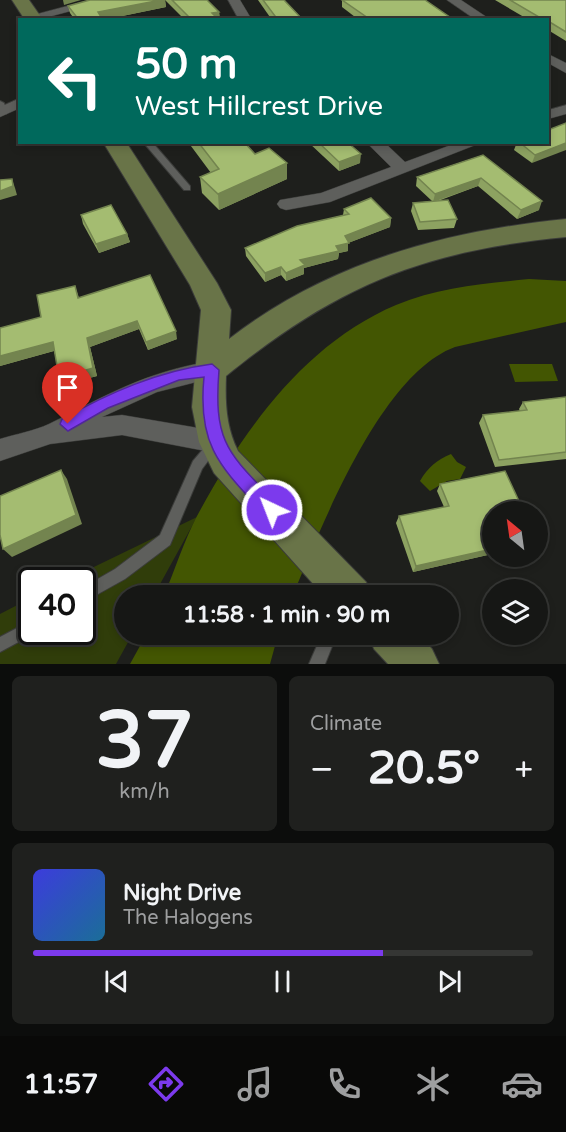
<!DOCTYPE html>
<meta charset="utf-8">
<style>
body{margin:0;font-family:"Varela Round",sans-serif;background:#1f201e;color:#f1f3f6;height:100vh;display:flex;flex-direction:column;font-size:22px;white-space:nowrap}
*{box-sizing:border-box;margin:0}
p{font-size:20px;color:#9e9fa0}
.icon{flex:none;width:33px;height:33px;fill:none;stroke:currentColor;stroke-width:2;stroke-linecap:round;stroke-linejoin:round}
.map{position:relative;height:664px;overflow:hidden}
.panel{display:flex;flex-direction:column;gap:12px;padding:12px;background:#0c0d0c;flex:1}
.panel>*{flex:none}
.guide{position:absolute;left:18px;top:18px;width:531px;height:126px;border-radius:0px;box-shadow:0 3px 9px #0003,0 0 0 2px #353634;background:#00695c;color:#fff;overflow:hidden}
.needle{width:39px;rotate:331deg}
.fabs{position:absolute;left:482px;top:501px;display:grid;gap:12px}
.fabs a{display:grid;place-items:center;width:66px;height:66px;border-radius:50%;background:#161715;box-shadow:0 3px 9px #0003,0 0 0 2px #353634;font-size:30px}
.speed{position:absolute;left:18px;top:567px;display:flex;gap:12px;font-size:30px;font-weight:700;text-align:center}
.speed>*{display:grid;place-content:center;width:78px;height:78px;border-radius:50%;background:#161715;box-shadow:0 3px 9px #0003,0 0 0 2px #353634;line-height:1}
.speed .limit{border:3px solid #111;border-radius:9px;background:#fff;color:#111}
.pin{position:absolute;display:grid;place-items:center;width:51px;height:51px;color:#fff;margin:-62px -26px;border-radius:50% 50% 50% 0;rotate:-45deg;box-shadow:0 0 6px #0007}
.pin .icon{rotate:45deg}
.me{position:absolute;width:66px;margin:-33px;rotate:317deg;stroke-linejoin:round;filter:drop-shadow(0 0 4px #0008)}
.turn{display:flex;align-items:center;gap:21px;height:126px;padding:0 18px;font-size:27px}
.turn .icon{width:78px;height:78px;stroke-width:2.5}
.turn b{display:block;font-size:42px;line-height:51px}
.big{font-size:45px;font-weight:700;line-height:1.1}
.panel .tile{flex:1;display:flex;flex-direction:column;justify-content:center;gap:9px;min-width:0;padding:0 21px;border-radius:9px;background:#1f201e}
.panel .dial{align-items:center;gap:0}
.dial b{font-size:78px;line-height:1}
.song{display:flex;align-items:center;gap:18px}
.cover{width:72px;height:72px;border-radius:9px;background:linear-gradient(135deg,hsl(240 70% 55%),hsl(200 70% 35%))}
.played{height:6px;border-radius:3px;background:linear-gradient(90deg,#7c3aed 70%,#353634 70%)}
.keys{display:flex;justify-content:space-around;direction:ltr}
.heat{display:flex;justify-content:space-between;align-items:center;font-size:33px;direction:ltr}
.panel .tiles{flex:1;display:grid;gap:12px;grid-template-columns:1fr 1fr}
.tile:last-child{grid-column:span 2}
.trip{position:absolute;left:114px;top:585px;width:345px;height:60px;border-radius:30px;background:#161715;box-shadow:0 3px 9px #0003,0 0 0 2px #353634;font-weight:700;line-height:60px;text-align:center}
.dock{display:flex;height:96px;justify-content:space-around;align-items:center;background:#090908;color:#9e9fa0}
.dock .icon{width:42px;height:42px}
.dock .on{color:#7c3aed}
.dock b{font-size:27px;color:#f1f3f6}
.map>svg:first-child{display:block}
.green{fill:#303d0a}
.water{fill:#435602}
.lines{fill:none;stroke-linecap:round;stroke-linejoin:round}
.lane-casing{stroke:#3b3c3a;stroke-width:2}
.street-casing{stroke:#3b3c3a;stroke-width:1}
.secondary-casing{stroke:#3b3c3a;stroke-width:2}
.lane{fill:#5e5f5c;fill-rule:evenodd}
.street{fill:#5e5f5c;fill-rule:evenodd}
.secondary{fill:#697448;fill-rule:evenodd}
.wall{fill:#8da261}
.shaded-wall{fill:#73844f}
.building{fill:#a4bc71;stroke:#73844f;stroke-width:1.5}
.route{fill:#7c3aed;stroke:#51269a;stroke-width:1.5}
</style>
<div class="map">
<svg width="566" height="664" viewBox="0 0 566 664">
<rect width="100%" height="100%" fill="#1e1f1c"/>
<polygon class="green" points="197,517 154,595 124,596 124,634 132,635 116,664 0,664 0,614 31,598 32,632 82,632 82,580 67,580"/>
<g class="water">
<path d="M529,279L566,281V322L455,347C381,374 322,525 293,595L164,596C175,569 184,541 197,516C243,431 304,344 396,305C439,287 483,284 529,279Z"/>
<polygon points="509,364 552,364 558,381 515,382"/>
<path d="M451,454L457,462L466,467L460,479L447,481L430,491L420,481C428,467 437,460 451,454Z"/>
<polygon points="146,635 146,634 278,635 270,664 130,664"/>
</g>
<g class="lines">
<defs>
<g id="lane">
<polygon points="0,101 4,103 7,112 6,114 0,113"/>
<polygon points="143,142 152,142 190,186 190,190 184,190"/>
<polygon points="214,440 218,441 220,445 202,469 170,545 125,579 82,603 82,588 115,569 160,535 193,461 210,441"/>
<polygon points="32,620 32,632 37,632 0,652 0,637"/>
<polygon points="322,634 337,634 325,664 309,664"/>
</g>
<g id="street">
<polygon points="90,0 112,0 37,20 26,17"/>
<polygon points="228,0 240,0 252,20 239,20"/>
<polygon points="447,0 461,0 491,20 476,20"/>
<polygon points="548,54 566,63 566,73 548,63"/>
<polygon points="20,98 20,108 0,117 0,107"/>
<polygon points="566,105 566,114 548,119 548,110"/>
<polygon points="366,142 384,142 405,162 459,142 483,142 330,202 286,210 280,208 277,204 280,200 321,193 391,167"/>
<path d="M212,361L220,364L223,370L220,376L157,392L102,417L122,415L216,431L224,434L228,442L224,450L216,453L122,435L50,444L0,461V439C16,434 34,431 49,424C107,395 145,372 212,361Z"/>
</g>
<g id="secondary">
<polygon points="12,0 29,0 43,20 25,20"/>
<path d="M103,142H126L217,283L231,310L229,339C327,263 444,231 566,219V237C423,251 338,285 226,376C225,403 226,427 238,451L366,582L372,596H324L214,473L199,442L192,407L201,310L190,285Z"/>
<polygon points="368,634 418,634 432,649 439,664 388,664 374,649"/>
</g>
</defs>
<use href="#lane" class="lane-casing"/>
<use href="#street" class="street-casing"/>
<use href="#secondary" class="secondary-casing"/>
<use href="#lane" class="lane"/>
<use href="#street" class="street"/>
<use href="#secondary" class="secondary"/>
</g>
<g class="wall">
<polygon points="90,0 207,0 219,12 220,20 185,20 165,0 166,7 103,20 75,20 70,13 68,6"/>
<polygon points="258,0 284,0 303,20 272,20"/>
<polygon points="342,0 454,20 359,20 342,7"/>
<polygon points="495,0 566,0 566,41 548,30 548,20 529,20"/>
<polygon points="188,142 244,142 255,154 287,179 219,210 202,193 200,177 211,173"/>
<polygon points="308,142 347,142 360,163 339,171"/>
<polygon points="517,142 548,142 532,163 514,150"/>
<polygon points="483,155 539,210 517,219 478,186 438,201 457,219 454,228 418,230 411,211 413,203 432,201 416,186 417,177"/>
<polygon points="344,209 391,218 390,227 348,243 348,251 339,253 338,259 304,268 304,274 286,281 281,275 265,282 246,256 245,248 343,215"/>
<polygon points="81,215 127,234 130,242 99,253 83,224"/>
<polygon points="75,286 79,298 177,339 148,350 139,329 90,347 97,376 63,385 54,351 0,366 0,328 41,317"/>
<polygon points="566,397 566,459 495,467 479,423 483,415 520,411 519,409 523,402"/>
<polygon points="440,484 492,512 492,554 413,572 396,523 399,516 444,507 437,491"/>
</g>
<g class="shaded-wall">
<polygon points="63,0 81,0 64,5"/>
<polygon points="161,0 165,0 166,7 103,20 98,12"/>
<polygon points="219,12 220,20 213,20 212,13"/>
<polygon points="566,143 566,150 532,163 535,155"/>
<polygon points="361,154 360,163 339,171 339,162"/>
<polygon points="287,163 287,179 219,210 218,194"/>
<polygon points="481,178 478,186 433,202 435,194"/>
<polygon points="12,179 15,188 17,195 0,200 0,191"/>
<polygon points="542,201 539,210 517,219 521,210"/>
<polygon points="391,218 390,227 348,243 348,251 339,253 338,259 304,268 304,274 286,281 286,273 300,260 336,246 345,236"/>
<polygon points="127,234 130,242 99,253 96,244"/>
<polygon points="281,267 281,275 265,282 265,273"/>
<polygon points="137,321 139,329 90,347 97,376 63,385 59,378 87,338"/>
<polygon points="176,331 177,339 148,350 146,342"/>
<polygon points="53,342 57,350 0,366 0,356"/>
<polygon points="61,470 67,479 82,524 12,557 3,549"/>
<polygon points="492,549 492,554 413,572 416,566"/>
</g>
<g class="building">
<polygon points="90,0 161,0 98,12 103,20 79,20 68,6"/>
<polygon points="172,0 207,0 219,12 212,13 219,20 192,20"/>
<polygon points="263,0 284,0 303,20 278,20"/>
<polygon points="342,0 425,0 454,20 371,20"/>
<polygon points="510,0 566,0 566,32 548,21 548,20 544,20"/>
<polygon points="566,123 566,143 535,155 519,142 548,142 548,130"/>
<polygon points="198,142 244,142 255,154 269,148 287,163 218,194 200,177 219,169"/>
<polygon points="318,142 347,142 361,154 339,162"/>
<polygon points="483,155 542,201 521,210 481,178 435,194 417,177"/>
<polygon points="12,179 13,186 0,191 0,180"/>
<polygon points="371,198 391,218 345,236 349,243 336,246 339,251 300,260 305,265 286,273 281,267 265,273 245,248 297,226 349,214 344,209"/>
<polygon points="448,200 457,219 420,222 413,203"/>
<polygon points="111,205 127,234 96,244 81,215"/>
<polygon points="150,275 176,331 146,342 137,321 87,338 93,368 59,378 53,342 0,356 0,328 41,317 37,295 75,286 78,298"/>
<polygon points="566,397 566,452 499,460 483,415 527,410 523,402"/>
<polygon points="61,470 76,515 3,549 0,535 0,496"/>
<polygon points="505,471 524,512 492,512 492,549 416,566 399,516 449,506 440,484"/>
</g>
<path class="route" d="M212,364L219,370C213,445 229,453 278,505L281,510L278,516L272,518L266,516C221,467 197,447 204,377L179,380L108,408L68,431L60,424L62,419C109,393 158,371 212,364Z"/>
</svg>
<div class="fabs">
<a><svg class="needle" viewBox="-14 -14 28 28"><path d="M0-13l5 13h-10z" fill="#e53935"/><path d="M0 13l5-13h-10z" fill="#9e9fa0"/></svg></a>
<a><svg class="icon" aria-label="layers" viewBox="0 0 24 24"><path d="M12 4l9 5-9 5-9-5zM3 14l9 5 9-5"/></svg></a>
</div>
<div class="speed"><div class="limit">40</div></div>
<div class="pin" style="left:68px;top:424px;background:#d93025"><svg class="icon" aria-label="arrive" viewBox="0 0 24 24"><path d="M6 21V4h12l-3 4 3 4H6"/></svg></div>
<svg class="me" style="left:272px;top:510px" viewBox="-20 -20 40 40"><circle r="17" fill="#7c3aed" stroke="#fff" stroke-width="3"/><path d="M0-11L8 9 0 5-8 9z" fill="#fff"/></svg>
<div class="trip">11:58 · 1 min · 90 m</div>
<div class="guide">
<div class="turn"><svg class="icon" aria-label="left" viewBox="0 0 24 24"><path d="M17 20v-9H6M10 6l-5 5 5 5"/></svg><div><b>50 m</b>West Hillcrest Drive</div></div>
</div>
</div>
<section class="panel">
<div class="tiles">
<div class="tile dial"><b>37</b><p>km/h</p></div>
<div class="tile"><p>Climate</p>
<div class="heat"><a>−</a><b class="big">20.5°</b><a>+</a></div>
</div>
<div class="tile">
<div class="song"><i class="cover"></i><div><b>Night Drive</b><p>The Halogens</p></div></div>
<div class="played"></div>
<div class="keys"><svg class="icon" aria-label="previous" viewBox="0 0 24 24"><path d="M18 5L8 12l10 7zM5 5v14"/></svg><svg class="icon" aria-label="pause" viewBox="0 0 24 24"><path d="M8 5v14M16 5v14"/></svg><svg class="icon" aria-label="next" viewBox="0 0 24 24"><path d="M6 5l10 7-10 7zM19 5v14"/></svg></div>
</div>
</div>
</section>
<nav class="dock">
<b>11:57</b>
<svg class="icon on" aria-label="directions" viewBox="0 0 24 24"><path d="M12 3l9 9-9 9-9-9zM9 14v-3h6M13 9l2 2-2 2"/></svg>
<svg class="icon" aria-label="music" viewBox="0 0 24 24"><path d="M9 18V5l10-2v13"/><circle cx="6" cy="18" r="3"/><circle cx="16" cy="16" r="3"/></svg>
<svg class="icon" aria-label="phone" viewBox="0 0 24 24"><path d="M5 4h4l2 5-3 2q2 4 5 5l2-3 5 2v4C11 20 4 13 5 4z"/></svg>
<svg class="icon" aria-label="climate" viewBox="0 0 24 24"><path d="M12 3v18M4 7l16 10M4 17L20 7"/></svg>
<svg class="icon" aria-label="car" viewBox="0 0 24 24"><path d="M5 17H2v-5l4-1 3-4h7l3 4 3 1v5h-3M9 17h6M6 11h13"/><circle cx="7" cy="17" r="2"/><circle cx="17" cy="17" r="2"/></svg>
</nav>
